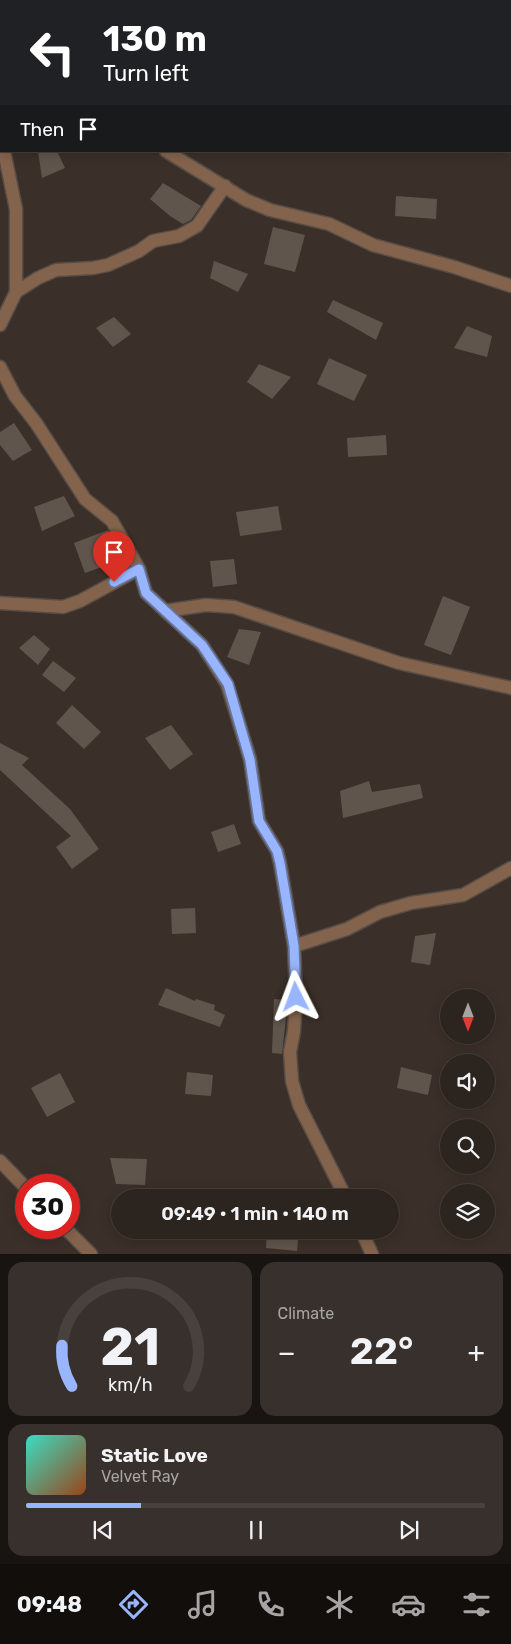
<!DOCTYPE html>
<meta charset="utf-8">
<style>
body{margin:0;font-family:Rubik,sans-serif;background:#38302c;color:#f1f3f6;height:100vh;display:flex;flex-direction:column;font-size:19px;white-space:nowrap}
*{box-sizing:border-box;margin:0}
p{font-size:16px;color:#a6a4a4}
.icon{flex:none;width:28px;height:28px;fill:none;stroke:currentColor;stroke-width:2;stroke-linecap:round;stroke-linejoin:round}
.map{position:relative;height:1254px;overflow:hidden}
.sheet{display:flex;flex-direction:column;gap:8px;padding:8px;background:#181411;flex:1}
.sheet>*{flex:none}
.top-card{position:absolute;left:0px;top:0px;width:511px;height:152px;box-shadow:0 2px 12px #0003,0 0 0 1px #48413d;background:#202124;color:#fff;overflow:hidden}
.needle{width:32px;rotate:180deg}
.buttons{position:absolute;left:440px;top:989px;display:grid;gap:10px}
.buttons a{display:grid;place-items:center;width:55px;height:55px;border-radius:50%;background:#2c241f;box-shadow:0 2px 12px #0003,0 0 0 1px #48413d;font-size:25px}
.speed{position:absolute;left:15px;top:1174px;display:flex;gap:10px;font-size:25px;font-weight:700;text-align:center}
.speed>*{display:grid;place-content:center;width:65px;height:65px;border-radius:50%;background:#2c241f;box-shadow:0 2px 12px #0003,0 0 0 1px #48413d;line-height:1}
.speed .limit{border:8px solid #d22;background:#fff;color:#111}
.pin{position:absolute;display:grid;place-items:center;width:42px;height:42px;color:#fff;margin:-51px -21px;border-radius:50% 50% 50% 0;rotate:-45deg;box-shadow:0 0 5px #0007}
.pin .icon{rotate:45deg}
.me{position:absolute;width:55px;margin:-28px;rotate:357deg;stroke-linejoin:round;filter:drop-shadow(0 0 4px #0008)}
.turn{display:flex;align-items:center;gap:18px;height:105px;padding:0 20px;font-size:22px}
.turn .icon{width:65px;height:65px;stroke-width:2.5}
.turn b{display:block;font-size:35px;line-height:42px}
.then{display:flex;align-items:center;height:48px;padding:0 20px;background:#0003;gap:10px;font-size:19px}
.big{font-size:38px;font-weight:600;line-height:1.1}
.sheet .tile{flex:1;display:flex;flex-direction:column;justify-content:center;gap:8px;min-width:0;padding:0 18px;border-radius:15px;background:#38302c}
.sheet .dial{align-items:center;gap:0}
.dial svg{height:130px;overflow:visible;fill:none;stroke:#48413d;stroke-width:7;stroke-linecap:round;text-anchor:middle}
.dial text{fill:#f1f3f6;stroke:none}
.song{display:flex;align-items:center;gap:15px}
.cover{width:60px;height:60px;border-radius:8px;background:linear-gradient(135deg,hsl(170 70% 55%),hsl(20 70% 35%))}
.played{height:5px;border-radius:2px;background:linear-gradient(90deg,#98b5fd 25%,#48413d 25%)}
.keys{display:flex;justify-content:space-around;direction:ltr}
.heat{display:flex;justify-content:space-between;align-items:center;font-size:28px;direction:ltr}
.sheet .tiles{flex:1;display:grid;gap:8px;grid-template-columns:1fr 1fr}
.tile:last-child{grid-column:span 2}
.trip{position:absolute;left:111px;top:1189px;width:288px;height:50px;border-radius:25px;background:#2c241f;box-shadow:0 2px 12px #0003,0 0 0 1px #48413d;font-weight:600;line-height:50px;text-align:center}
.tabs{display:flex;height:80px;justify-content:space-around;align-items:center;background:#120e0c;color:#a6a4a4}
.tabs .icon{width:35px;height:35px}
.tabs .on{color:#98b5fd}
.tabs b{font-size:22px;color:#f1f3f6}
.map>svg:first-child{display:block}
.building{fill:#60554d}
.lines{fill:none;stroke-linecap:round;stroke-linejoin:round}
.minor-casing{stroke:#574d46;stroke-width:15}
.minor{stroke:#84634c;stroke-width:12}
.route-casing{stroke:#6376a4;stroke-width:12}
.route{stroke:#98b5fd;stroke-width:9}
</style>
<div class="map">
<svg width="511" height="1254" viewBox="0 0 511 1254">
<rect width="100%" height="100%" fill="#3b3029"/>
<g class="building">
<polygon points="38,151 57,151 65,168 42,178"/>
<polygon points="163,183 201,206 191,220 183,224 170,216 150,199"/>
<polygon points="396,196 437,199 436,219 395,216"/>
<polygon points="273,227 305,235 295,272 264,264"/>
<polygon points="214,261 248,274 238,292 210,278"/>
<polygon points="333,300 383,323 376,340 327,312"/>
<polygon points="114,317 131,334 113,347 96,328"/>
<polygon points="467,326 492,336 487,357 454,348"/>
<polygon points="329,358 367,375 354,401 317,384"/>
<polygon points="259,364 291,377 272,399 247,382"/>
<polygon points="14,423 32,450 13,461 0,445 0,432"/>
<polygon points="386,435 387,455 348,457 347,438"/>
<polygon points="64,496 75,516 42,531 34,507"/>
<polygon points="278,506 282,530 240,536 236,512"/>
<polygon points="108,530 124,559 85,573 74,543"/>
<polygon points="234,559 237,584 213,587 210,561"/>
<polygon points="443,596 470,607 451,655 424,645"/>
<polygon points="239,629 261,632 249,665 227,657"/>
<polygon points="34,635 50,649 38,665 19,648"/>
<polygon points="53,661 76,678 64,692 42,675"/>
<polygon points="72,705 101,732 84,749 56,723"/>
<polygon points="171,725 193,754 170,770 145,738"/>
<polygon points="0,743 29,758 22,765 70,809 99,849 72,869 56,847 71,836 0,770"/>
<polygon points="369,781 372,792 420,784 423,798 343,818 340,791"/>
<polygon points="234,824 241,844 218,852 211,832"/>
<polygon points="195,908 196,933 172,934 171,909"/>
<polygon points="436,933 430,965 411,962 415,936"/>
<polygon points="166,988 195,1001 196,999 215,1005 214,1010 225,1015 220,1027 158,1005"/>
<polygon points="274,999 288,1000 282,1054 272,1053"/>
<polygon points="401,1067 432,1075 428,1095 397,1088"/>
<polygon points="187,1072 213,1075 211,1096 185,1094"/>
<polygon points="60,1073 75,1102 47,1117 31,1088"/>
<polygon points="110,1158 147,1159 145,1185 116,1184"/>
<polygon points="267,1230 299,1230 297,1251 266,1248"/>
</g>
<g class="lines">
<defs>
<g id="minor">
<polyline points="0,69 1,70"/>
<polyline points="0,132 1,139"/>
<polyline points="166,151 246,200 270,210 329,224 373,245 454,267 511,286"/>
<polyline points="16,292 38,278 56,270 93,268 108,265 139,251 153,241 179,236 197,226 225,186"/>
<polyline points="0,325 16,292 16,209 4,151"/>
<polyline points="0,367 15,396 36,423 85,499 112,521 139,569 146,593 202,645 227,684 250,759 259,821 277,851 280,863 294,946 296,997 294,1031 290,1052 292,1081 299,1105 346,1198"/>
<polyline points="0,603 63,607 80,601 139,569"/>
<polyline points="165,611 206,605 234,607 399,663 511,688"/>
<polyline points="294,946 347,929 380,912 411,903 463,895 511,868"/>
<polyline points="0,1161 26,1188"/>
<polyline points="65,1228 91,1254"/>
<polyline points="361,1230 372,1254"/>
</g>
</defs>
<use href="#minor" class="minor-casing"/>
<use href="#minor" class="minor"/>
</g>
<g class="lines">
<defs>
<polyline id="route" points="114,582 139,569 146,593 202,645 228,684 250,760 259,821 277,851 280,863 294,946 296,997"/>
</defs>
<use href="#route" class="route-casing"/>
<use href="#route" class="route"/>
</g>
</svg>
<div class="buttons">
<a><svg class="needle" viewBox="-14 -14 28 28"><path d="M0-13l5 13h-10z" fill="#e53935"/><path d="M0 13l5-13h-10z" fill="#a6a4a4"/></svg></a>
<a><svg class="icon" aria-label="sound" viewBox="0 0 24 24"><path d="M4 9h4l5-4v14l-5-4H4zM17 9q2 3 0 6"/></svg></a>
<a><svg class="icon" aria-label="search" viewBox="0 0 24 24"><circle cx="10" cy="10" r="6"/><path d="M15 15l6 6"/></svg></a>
<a><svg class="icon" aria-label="layers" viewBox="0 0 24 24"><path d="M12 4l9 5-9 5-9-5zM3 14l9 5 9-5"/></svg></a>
</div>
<div class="speed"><div class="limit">30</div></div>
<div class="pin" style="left:114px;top:582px;background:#d93025"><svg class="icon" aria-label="arrive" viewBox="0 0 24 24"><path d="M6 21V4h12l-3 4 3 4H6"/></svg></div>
<svg class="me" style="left:296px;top:997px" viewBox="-20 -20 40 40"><path d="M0-17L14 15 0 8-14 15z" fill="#98b5fd" stroke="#fff" stroke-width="4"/></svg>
<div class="trip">09:49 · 1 min · 140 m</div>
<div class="top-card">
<div class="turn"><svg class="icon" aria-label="left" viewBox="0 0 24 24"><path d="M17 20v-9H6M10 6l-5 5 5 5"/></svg><div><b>130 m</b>Turn left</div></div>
<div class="then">Then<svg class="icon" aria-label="arrive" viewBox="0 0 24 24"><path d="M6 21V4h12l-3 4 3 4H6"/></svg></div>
</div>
</div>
<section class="sheet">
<div class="tiles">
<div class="tile dial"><svg viewBox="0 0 100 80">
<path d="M14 69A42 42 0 1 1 86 69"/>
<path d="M14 69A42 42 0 0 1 8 44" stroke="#98b5fd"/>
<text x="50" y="56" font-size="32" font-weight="700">21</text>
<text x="50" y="72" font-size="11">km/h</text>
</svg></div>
<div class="tile"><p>Climate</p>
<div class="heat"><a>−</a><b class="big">22°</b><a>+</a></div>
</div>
<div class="tile">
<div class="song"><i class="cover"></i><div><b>Static Love</b><p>Velvet Ray</p></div></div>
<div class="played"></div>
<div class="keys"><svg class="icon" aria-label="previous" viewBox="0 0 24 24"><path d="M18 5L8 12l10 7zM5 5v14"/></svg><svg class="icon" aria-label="pause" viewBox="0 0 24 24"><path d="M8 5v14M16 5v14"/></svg><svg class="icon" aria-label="next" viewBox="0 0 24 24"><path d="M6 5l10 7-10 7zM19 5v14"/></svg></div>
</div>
</div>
</section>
<nav class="tabs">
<b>09:48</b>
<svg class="icon on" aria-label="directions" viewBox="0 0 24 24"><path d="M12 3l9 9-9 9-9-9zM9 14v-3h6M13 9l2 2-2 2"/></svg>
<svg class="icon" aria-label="music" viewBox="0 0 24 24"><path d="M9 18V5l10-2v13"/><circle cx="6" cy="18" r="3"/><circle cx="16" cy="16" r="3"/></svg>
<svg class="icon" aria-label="phone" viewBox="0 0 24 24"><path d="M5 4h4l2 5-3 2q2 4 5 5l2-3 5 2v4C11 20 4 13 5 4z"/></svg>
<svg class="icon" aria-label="climate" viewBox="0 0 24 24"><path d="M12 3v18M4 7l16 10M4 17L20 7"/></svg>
<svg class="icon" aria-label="car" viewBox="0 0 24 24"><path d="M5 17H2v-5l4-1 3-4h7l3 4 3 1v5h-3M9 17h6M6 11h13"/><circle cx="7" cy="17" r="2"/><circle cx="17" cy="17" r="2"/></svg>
<svg class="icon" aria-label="filters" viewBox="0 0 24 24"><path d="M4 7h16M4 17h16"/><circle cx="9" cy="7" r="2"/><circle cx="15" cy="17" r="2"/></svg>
</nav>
